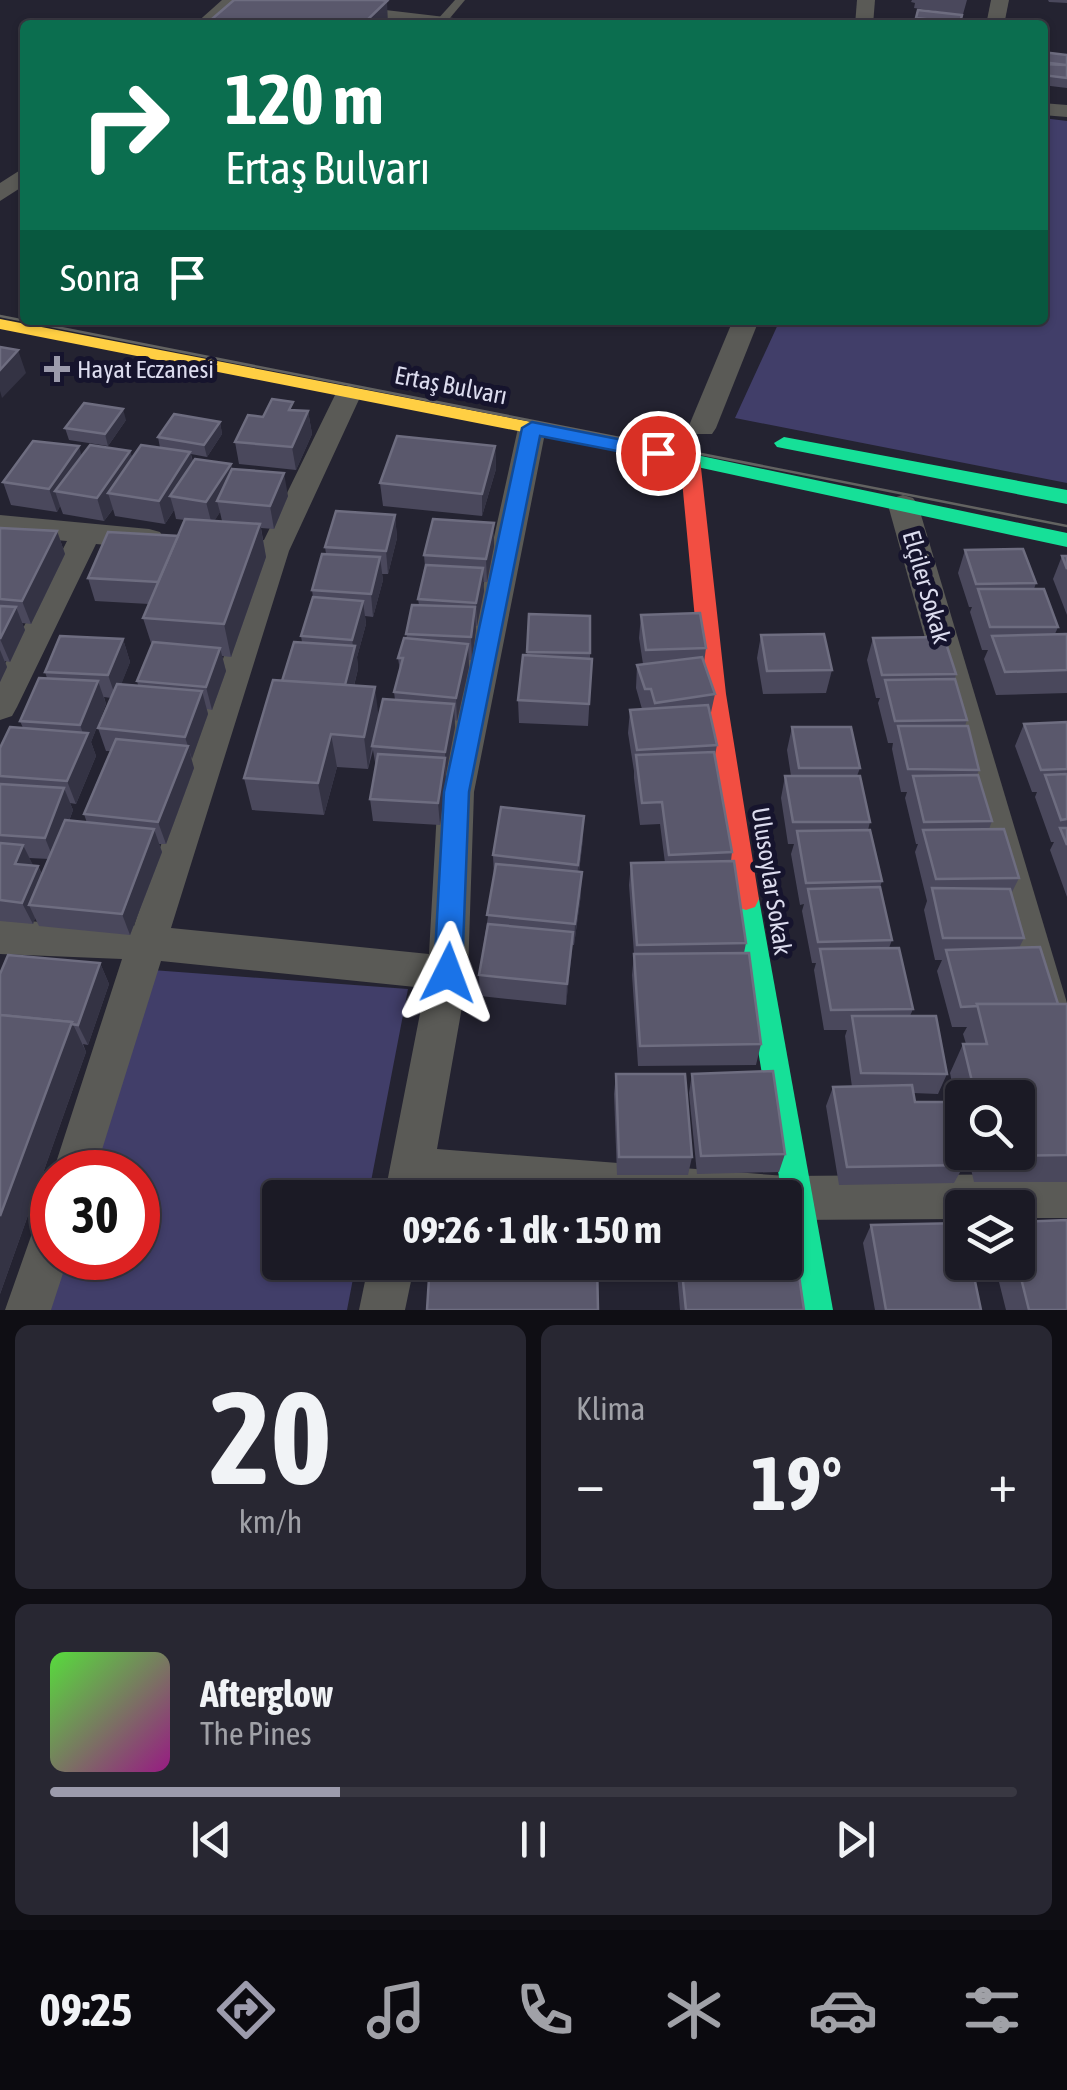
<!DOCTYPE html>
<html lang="tr">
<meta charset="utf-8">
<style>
body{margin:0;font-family:"Asap Condensed",sans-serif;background:#282732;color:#f1f3f6;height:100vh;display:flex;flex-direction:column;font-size:38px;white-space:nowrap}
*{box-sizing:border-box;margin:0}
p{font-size:32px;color:#a0a1a7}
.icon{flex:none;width:55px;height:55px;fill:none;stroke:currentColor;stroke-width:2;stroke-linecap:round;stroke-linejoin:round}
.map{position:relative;height:1310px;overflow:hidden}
.drawer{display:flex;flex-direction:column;gap:15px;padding:15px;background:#0f0e14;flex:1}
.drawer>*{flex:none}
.top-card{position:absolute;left:20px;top:20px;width:1028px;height:305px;border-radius:10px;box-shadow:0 2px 8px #0004,0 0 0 2px #393842;background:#0b6e4f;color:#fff;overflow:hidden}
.controls{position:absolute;left:945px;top:1080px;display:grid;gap:20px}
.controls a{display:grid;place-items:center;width:90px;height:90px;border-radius:10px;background:#1b1a25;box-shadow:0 2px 8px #0004,0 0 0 2px #393842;font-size:50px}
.speed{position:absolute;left:30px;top:1150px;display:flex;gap:20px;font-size:50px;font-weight:700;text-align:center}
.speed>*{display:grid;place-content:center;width:130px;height:130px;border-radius:50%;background:#1b1a25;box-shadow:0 2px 8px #0004,0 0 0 2px #393842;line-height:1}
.speed .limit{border:15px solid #d22;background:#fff;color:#111}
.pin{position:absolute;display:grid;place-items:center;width:85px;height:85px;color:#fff;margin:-42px;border:5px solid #fff;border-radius:50%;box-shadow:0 2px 10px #0007}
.me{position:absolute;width:110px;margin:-55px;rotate:3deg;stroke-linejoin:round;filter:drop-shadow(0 0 8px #0008)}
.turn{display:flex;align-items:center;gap:35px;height:210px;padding:0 40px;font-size:45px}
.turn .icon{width:130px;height:130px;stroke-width:2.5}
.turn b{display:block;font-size:70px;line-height:85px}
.then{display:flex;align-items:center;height:95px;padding:0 40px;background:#0003;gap:20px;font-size:38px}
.big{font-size:75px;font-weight:700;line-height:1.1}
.drawer .tile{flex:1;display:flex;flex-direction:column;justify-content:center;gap:15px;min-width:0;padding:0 35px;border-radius:15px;background:#282732}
.drawer .dial{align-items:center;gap:0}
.dial b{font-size:130px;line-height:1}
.song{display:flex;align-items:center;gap:30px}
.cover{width:120px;height:120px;border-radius:15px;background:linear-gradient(135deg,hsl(110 70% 55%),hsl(310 70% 35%))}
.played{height:10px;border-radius:5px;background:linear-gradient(90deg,#9c9bac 30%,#393842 30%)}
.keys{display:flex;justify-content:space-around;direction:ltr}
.heat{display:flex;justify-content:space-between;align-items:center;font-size:55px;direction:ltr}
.drawer .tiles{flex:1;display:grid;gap:15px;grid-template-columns:1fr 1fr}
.tile:last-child{grid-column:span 2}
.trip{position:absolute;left:262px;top:1180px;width:540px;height:100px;border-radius:10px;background:#1b1a25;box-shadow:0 2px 8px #0004,0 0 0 2px #393842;font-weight:700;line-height:100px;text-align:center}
.tabs{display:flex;height:160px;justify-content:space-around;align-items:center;background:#0b0a0f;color:#a0a1a7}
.tabs .icon{width:70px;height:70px}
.tabs .selected{color:#9c9bac}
.tabs b{font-size:45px;color:#f1f3f6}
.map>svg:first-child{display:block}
.green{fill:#413e69}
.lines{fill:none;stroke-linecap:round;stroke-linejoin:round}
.lane{fill:#5a5a56;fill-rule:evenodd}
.street{fill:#5a5a56;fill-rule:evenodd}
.fast{fill:#16e098;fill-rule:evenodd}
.slow{fill:#ffcf43;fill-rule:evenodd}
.jam{fill:#f24e42;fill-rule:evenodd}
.tram{stroke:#636361;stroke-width:2.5}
.wall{fill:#4a485c;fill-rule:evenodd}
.shaded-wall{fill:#343344}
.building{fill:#5a586c;stroke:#6e6d80;stroke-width:2.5}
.route{fill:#1a73e8;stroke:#114b97;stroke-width:2.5}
.poi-dot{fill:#9c9bac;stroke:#16142d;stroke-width:4}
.labels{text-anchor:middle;stroke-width:10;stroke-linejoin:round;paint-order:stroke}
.poi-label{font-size:25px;fill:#dcdcee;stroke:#16142d;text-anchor:start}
.street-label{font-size:25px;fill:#dcdcee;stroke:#16142d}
</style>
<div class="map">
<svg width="1067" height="1310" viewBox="0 0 1067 1310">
<rect width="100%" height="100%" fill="#242331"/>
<g class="green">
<polygon points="1043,118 1067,121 1067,483 735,418 780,320 1042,320"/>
<polygon points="152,970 408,989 368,1197 280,1198 280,1262 356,1263 347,1310 49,1310 65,1258 138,1258 138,1172 91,1172"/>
</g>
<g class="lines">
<polygon class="lane" points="455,0 465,0 445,24 437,24 437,20"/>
<g class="street">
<polygon points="222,0 242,0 214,25 194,25"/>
<polygon points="857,0 875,0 873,25 855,25"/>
<polygon points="991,0 1009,0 1004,25 986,25"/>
<polygon points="343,5 462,19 471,25 415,25 336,15 336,7"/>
<polygon points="1042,103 1067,105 1067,117 1042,115"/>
<polygon points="25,167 25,185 0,201 0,183"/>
<polygon points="733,320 759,320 716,428 712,434 692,434 688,428"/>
<polygon points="349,385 362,393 289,551 171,928 429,954 438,792 518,428 522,422 542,422 546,428 474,792 468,973 437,1149 786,1176 1067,1174 1067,1218 1018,1218 1018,1208 962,1208 962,1219 785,1220 785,1198 499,1198 429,1192 428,1198 384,1198 425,988 161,961 95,1172 52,1175 122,959 0,954 0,920 134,926 256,560 242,556 238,549 242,542 264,540 336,393"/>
<polygon points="903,495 913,498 918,505 1067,1003 1067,1093 1052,1087 1046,1073 888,505 893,498"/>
<polygon points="0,515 149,529 160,532 164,539 160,546 149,549 96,544 17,707 12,716 0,720 0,674 67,541 0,535"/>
<polygon points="52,1215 52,1258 68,1258 51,1310 5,1310 36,1222"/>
<polygon points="369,1262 415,1262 405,1310 359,1310"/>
</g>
<g class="fast">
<polygon points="784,437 1067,490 1067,504 777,447 774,443"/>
<polygon points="635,442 1067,533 1067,547 628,452 625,448 628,444"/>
<polygon points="746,888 755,891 759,899 833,1310 801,1310 733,899 737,891"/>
</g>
<polygon class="slow" points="0,319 635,442 645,448 635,454 0,329"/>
<polygon class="jam" points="690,453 700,459 726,694 759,899 755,907 746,910 737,907 733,899 702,694 680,459"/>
<polyline class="tram" points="0,316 1067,526"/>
</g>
<g class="wall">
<polygon points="912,0 967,0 960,25 912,25 916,20 918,10 942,12 914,8 915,3 911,2"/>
<polygon points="1048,0 1067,0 1067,3 1049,2"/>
<polygon points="1042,52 1067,55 1067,88 1042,85"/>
<polygon points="294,410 308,411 312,434 296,470 239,464 235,442 263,417"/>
<polygon points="126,420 108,446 69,440 65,428"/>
<path d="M220,422L222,434L207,457L191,454L193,462L231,464L232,469L288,496L274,529L261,528L266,557L231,657L222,656L226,671L212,710L207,709L208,714L191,759L194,768L166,844H159L162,852L130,935L39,926L35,918L33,924L0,921V748L23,728L20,721L47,678L45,672L123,639L130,662L121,684L138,685L137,681L152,646L143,618L149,604L95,601L88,578L178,536L185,520L176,519L174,510L165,524L115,516L113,509L104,521L63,514L60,506L57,512L11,505L3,482L81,456L130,451L132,458L160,448L158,437ZM220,512L222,521H214ZM104,697L111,698L98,728L106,751H111L84,814L87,823L69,821L73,810L70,803L76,804L96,756L91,742L106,704ZM29,858L49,859L42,874L38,866H33Z"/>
<polygon points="495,446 496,469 482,516 383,506 380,483"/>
<polygon points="395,515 397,538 388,574 382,574 383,580 373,617 365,616 366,624 357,657 358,669 354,686 379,717 395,700 394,692 400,671 398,658 419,605 418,599 425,567 424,555 494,523 494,546 487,582 483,582 484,591 477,626 476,626 472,660 469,660 469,667 457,721 455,720 455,727 446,774 440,825 373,821 370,799 376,768 373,750 368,769 337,767 324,815 252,810 244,778 282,681 302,642 301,636 313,597 312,590 326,554 325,547"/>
<polygon points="0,528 57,531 65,554 31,624 22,623 25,630 10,662 5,661 7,667 0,682"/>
<polygon points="965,550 1036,583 1034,589 1058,627 1055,634 1067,635 1067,693 996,695 984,659 988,650 982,650 970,612 972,607 969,607 958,573"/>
<polygon points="1062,556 1067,556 1067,615 1053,579"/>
<polygon points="529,614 590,616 590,659 592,659 588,726 519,723 518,700 527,655"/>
<polygon points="641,615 706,648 704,663 715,694 710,717 717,745 715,755 732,852 731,861 746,943 744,953 761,1044 756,1065 638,1066 632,975 634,954 629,885 631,863 665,863 660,824 640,825 634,778 634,771 628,733 630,710 642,709 636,688 637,665 643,664 639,638"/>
<polygon points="761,635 832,670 826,693 763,694 757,658"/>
<polygon points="873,638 956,674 955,679 967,720 965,726 979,770 977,775 992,821 989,829 1019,878 1011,894 1024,938 1019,948 1058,1004 1067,1004 1067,1182 974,1182 967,1152 1018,1152 1018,1098 962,1098 962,1130 950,1073 963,1044 966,1044 963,1034 967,1027 952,1027 937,971 942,960 935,960 924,910 927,901 915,852 918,844 916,844 905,798 907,792 901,792 892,749 893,743 888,743 878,703 880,698 876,698 867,660"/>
<polygon points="1067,722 1067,897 1050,850 1054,842 1051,842 1035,797 1037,792 1032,792 1015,746 1024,724"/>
<polygon points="792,727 860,768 857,776 870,822 868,830 882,881 880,887 892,940 889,948 913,1009 910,1016 947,1074 938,1094 913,1093 915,1102 964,1165 954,1183 839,1185 826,1106 833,1087 852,1087 845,1036 847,1030 824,1030 814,970 816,963 812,963 802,911 804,904 800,905 791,854 794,844 788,844 781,798 785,776 791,776 787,750"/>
<polygon points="583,839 579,872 581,894 574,945 572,945 566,1005 480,996 479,975 494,877 493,855"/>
<polygon points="100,963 109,984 88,1045 83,1044 86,1052 0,1294 0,974"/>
<polygon points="616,1074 692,1157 688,1175 617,1175 614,1094"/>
<polygon points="692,1074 785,1154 779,1172 697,1174 689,1093"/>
<polygon points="871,1225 981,1310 875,1310 863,1243"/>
<polygon points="676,1262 785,1262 804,1310 680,1310"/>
<polygon points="994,1262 1018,1262 1067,1310 1006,1310"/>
</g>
<g class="shaded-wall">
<polygon points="387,1 388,25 362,25"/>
<polygon points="18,350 26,373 2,398 0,391 0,370"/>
<polygon points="123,409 126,420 108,446 105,434"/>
<polygon points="308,411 312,434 296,470 292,447"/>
<polygon points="220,422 222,434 207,457 204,445"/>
<polygon points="79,446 85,469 55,491 60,506 57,512 49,489"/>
<polygon points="495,446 496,469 482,516 482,494"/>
<polygon points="130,451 137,474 108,493 113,509 104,521 97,498"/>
<polygon points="190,452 196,475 170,496 174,510 165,524 159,501"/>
<polygon points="231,464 236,487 217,501 220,512 212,525 206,502"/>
<polygon points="284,473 288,496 274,529 270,506"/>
<polygon points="395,515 397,538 388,574 386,551"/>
<polygon points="494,523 494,546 487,582 486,559"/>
<polygon points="260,524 266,557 231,657 224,624"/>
<polygon points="57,531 65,554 31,624 22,601"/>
<polygon points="380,557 383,580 373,617 371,594"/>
<polygon points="483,568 484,591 477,626 476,603"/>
<polygon points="363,601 366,624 357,657 358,669 347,713 343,690 354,652 352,640"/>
<polygon points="16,607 25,630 10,662 0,639"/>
<polygon points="475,607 476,630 472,660 471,637"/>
<polygon points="123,639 130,662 116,698 108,675"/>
<polygon points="468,644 469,667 457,721 456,698"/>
<polygon points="220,648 226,671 212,710 206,687"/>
<polygon points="0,650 7,667 0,682"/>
<polygon points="98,681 106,704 91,742 96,756 76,804 67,781 85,739 80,725"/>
<polygon points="375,687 379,720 372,746 368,769 364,737"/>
<polygon points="202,691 208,714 192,759 185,737"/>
<polygon points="454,704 455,727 446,774 445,752"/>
<polygon points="331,734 337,767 324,815 318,783"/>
<polygon points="188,746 194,768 166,844 158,822"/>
<polygon points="445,758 446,780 440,825 438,803"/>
<polygon points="64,788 73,810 54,860 45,838"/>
<polygon points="584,816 583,839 577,887 578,865"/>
<polygon points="154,829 162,852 130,935 122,914"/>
<polygon points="23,845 34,867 15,864"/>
<polygon points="38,866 48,888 29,905 35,918 33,924 22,903"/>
<polygon points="582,872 581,894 574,945 575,924"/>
<polygon points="573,932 572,953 566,1005 567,984"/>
<polygon points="100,963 109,984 88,1045 78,1025"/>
<polygon points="72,1022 86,1052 0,1294 0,1216"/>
</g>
<g class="building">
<polygon points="234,0 382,0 387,1 362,25 205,25"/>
<polygon points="918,10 962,15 960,23 916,18"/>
<polygon points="913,20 957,25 912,25"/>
<polygon points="1042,52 1067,55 1067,78 1042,75 1042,64 1066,65 1042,62"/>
<polygon points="0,347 18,350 0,370"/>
<polygon points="272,399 293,402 289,410 308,411 292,447 235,442 248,415 263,417"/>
<polygon points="84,403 123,409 105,434 65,428"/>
<polygon points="174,414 220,422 204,445 158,437"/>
<polygon points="397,436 495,446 482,494 380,483"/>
<polygon points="33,441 79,446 49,489 3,482"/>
<polygon points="90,445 130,451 97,498 55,491"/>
<polygon points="141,445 190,452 159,501 108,493"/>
<polygon points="195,459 231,464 206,502 170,496"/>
<polygon points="232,469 284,473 270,506 217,501"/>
<polygon points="336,511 395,515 386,551 325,547"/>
<polygon points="185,519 260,524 224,624 143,618"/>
<polygon points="433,519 494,523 486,559 424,555"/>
<polygon points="0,528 57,531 22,601 0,599"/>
<polygon points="108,532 178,536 158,582 88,578"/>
<polygon points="1023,549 1036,583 976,584 965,550"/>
<polygon points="322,554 380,557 371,594 312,590"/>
<polygon points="1062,556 1067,556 1067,569"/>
<polygon points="426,565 483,568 476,603 418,599"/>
<polygon points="978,589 1044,589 1058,627 990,627"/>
<polygon points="313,597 363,601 352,640 301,636"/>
<polygon points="412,605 475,607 471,637 406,634"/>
<polygon points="0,606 16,607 0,639"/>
<polygon points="700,613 706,648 646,650 641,615"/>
<polygon points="529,614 590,616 590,653 527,652"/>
<polygon points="824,634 832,670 767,671 761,635"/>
<polygon points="1067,634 1067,670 1005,672 992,636"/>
<polygon points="60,636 123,639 108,675 45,672"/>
<polygon points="944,637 956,674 882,675 873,638"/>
<polygon points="404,638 468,644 456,698 394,692 403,658 398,658"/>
<polygon points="153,642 220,648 206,687 137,681"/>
<polygon points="294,642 355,646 345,685 282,681"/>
<polygon points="523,655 592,659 589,704 518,700"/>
<polygon points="702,657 715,694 655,703 651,689 645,689 637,665"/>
<polygon points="39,678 98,681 80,725 20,721"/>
<polygon points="955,679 967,720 895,721 885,680"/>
<polygon points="273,680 375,687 364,737 331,734 318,783 244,778"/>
<polygon points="117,684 202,691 185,737 98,728"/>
<polygon points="383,699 454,704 445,752 372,746"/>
<polygon points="708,705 717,745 637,750 630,710"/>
<polygon points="1067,722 1067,769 1041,770 1024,724"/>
<polygon points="898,726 968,726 979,770 908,769"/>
<polygon points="10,727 88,733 67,781 0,776 0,748"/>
<polygon points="792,727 851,727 860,768 799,768"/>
<polygon points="116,739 188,746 158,822 84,814"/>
<polygon points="714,752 732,852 669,855 662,802 642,803 636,755"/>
<polygon points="378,754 445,758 438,803 370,799"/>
<polygon points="1067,774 1067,819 1061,820 1045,775"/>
<polygon points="978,775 992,821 924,822 913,776"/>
<polygon points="785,776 860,776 870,822 793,822"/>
<polygon points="0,784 64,788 45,838 0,835"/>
<polygon points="501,807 584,816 578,865 493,855"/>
<polygon points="65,820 154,829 122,914 29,905"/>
<polygon points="1060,828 1067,828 1067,845"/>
<polygon points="1004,829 1019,878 936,879 923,830"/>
<polygon points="870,830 882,881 806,883 797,831"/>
<polygon points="0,843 23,845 15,864 38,866 22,903 0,900"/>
<polygon points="734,861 746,943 637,945 631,863"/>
<polygon points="496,864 582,872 575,924 487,915"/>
<polygon points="880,887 892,940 818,942 808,889"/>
<polygon points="932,888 1010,889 1024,938 943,938"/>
<polygon points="488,924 573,932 567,984 479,975"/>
<polygon points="1040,947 1058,1004 977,1004 978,1006 961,1007 946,950"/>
<polygon points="899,948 913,1009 831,1010 820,949"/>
<polygon points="749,953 761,1044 640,1046 634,954"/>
<polygon points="8,955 100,963 78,1025 71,1024 72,1022 0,1015 0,974"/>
<polygon points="977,1004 1067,1004 1067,1155 989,1156 989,1152 1018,1152 1018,1098 976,1098 963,1044 987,1044"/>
<polygon points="0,1015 72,1022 0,1216"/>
<polygon points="852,1016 936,1016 947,1074 861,1073"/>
<polygon points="773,1071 785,1154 701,1156 692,1074"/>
<polygon points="616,1074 685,1074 692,1157 619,1157"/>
<polygon points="912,1085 915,1102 949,1102 964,1165 847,1167 833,1087"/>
<polygon points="1067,1220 1067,1310 1029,1310 1017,1262 1018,1222"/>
<polygon points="962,1223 962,1262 971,1262 981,1310 886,1310 871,1225"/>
<polygon points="785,1235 793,1235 804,1310 686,1310 681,1262 785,1262"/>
<polygon points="430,1262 597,1262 598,1310 427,1310"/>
</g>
<polygon class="route" points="532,422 658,447 668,453 658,459 540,436 469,792 462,973 458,982 448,986 438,982 434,973 444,792 522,428"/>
<path class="poi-dot" d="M52 354h10v10h10v10h-10v10h-10v-10h-10v-10h10z"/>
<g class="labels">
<g class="poi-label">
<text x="77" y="378">Hayat Eczanesi</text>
</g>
<g class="street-label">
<text transform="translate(451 385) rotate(11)" y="9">Ertaş Bulvarı</text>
<text transform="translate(927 587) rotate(74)" y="9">Elçiler Sokak</text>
<text transform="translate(772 881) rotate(81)" y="9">Ulusoylar Sokak</text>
</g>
</g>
</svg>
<div class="controls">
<a><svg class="icon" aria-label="search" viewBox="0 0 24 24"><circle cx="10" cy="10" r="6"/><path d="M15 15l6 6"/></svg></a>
<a><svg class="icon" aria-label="layers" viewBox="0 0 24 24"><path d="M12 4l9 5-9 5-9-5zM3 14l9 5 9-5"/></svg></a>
</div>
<div class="speed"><div class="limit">30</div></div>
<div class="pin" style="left:658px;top:453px;background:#d93025"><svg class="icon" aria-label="arrive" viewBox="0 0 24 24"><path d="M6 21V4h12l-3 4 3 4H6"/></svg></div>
<svg class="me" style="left:448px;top:973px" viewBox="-20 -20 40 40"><path d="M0-17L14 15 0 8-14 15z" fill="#1a73e8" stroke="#fff" stroke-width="4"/></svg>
<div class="trip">09:26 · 1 dk · 150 m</div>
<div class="top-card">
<div class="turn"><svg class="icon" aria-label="right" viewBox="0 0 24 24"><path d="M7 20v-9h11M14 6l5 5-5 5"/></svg><div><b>120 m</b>Ertaş Bulvarı</div></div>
<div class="then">Sonra<svg class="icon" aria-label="arrive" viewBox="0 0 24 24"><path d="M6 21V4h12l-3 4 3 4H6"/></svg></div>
</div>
</div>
<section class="drawer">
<div class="tiles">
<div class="tile dial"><b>20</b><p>km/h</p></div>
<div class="tile"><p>Klima</p>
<div class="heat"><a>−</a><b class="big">19°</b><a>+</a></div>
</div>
<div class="tile">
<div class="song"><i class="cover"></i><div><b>Afterglow</b><p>The Pines</p></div></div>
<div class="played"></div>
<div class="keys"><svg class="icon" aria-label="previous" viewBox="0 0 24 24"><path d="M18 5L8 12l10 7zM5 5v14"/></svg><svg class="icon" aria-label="pause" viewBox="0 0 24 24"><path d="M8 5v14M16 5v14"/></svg><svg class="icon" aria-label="next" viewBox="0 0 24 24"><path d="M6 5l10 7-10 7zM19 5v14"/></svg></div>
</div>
</div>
</section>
<nav class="tabs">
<b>09:25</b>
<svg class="icon selected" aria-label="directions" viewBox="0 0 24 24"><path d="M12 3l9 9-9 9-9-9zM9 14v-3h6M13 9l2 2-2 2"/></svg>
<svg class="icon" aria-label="music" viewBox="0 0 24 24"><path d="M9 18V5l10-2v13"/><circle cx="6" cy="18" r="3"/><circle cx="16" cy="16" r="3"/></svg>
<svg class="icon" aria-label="phone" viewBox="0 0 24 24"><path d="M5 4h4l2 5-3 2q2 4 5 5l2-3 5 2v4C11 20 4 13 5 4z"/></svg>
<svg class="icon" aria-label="climate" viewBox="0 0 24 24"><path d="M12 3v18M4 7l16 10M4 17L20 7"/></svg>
<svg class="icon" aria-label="car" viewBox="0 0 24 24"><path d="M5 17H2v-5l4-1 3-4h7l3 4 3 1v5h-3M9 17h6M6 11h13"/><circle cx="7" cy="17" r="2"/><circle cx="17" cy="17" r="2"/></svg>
<svg class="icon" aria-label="filters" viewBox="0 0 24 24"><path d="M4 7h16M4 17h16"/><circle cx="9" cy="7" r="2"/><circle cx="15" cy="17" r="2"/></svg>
</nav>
